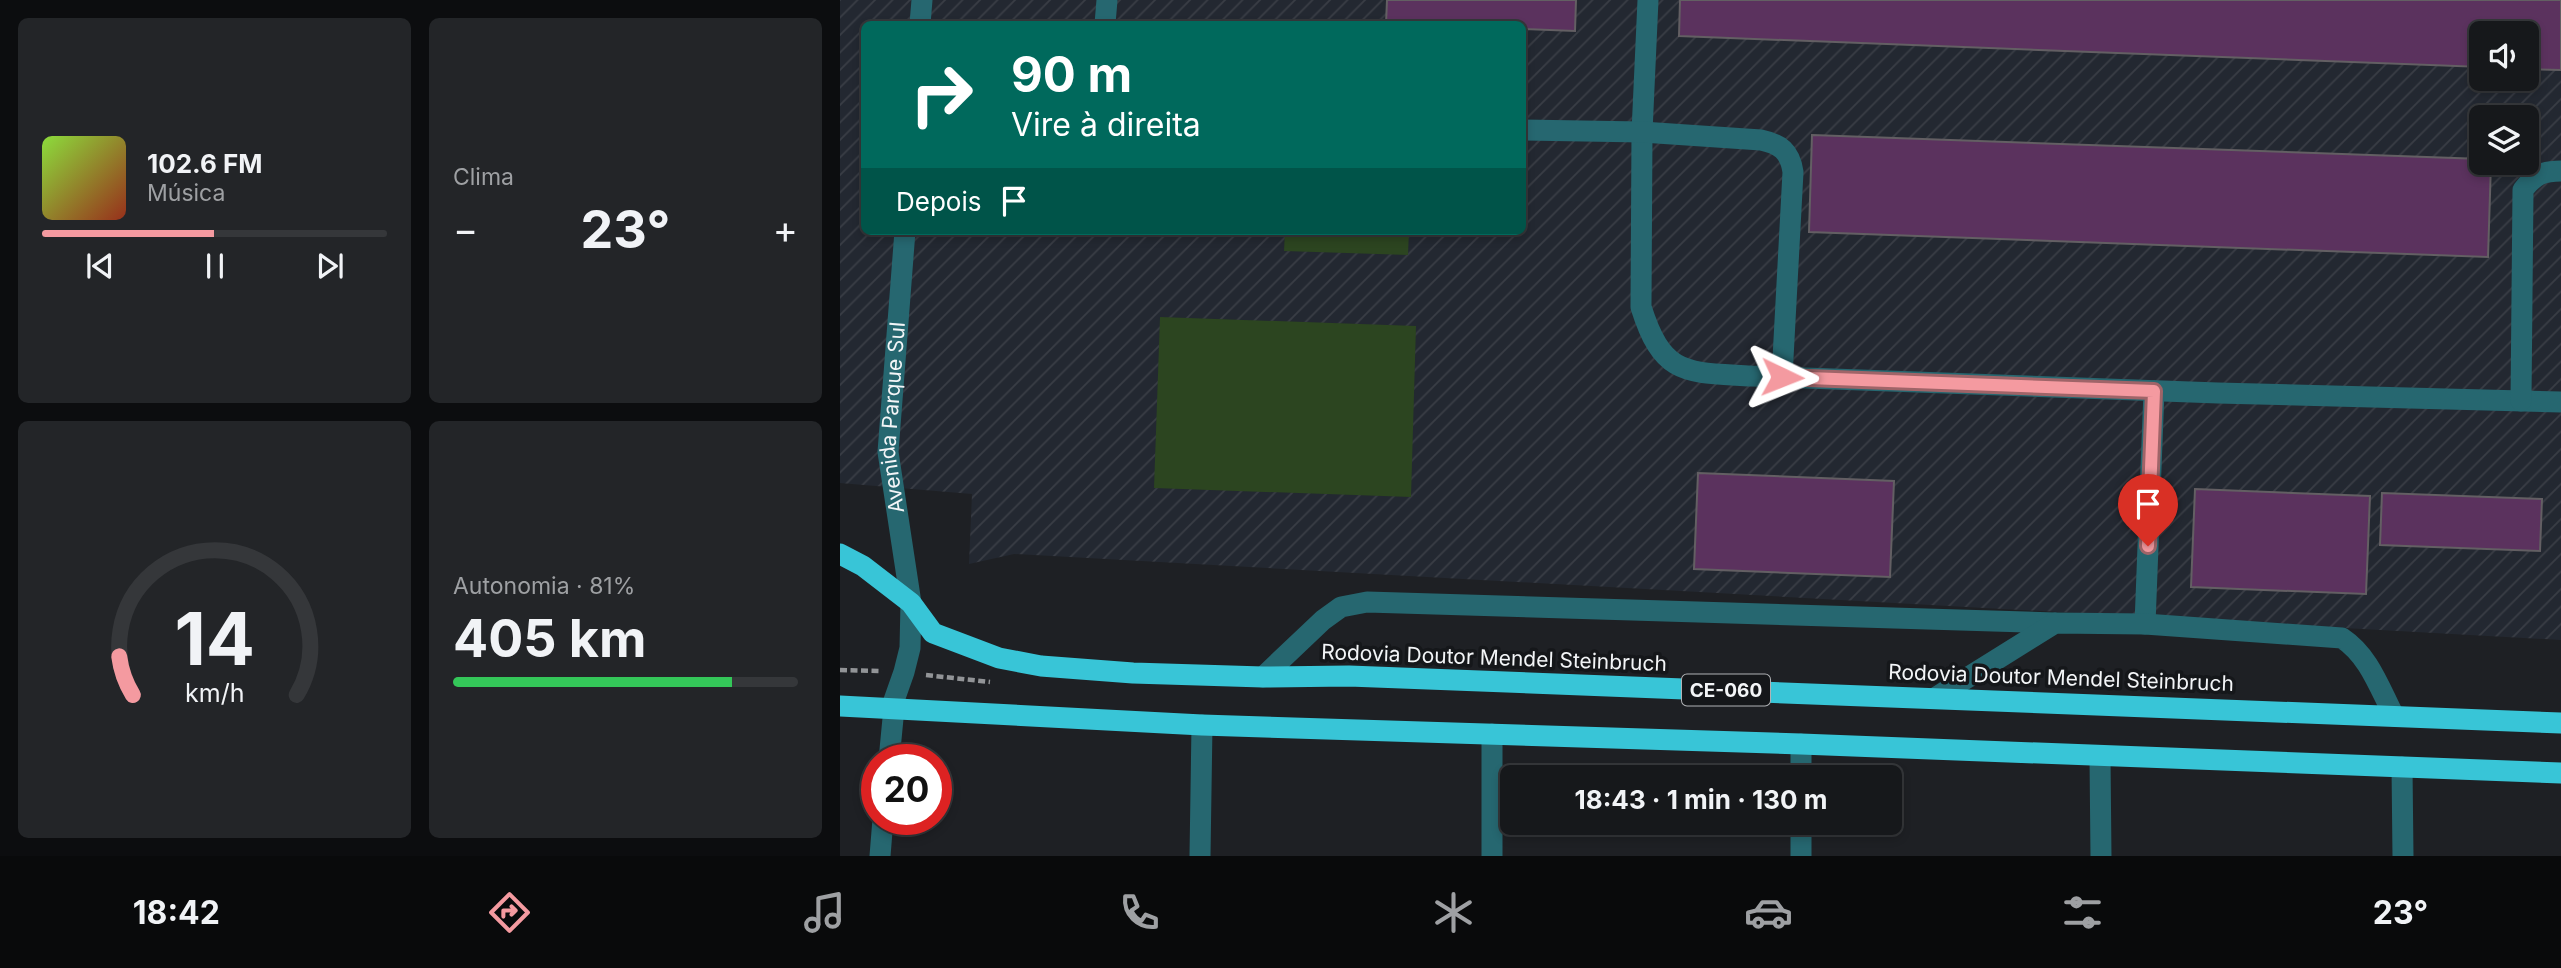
<!DOCTYPE html>
<html lang="pt">
<meta charset="utf-8">
<style>
body{margin:0;font-family:Inter,sans-serif;background:#232528;color:#f1f3f6;height:100vh;display:flex;flex-direction:column;font-size:26px;white-space:nowrap}
*{box-sizing:border-box;margin:0}
p{font-size:23px;color:#9ea0a3}
.icon{flex:none;width:38px;height:38px;fill:none;stroke:currentColor;stroke-width:2;stroke-linecap:round;stroke-linejoin:round}
.map{position:relative;flex:1;overflow:hidden}
.sheet{display:flex;flex-direction:column;gap:18px;padding:18px;background:#0c0d0f;width:840px}
.sheet>*{flex:none}
.guide{position:absolute;left:21px;top:21px;width:665px;height:214px;border-radius:10px;box-shadow:0 4px 10px #0003,0 0 0 2px #35373a;background:#00695c;color:#fff;overflow:hidden}
.buttons{position:absolute;left:1629px;top:21px;display:grid;gap:14px}
.buttons a{display:grid;place-items:center;width:70px;height:70px;border-radius:10px;background:#16181b;box-shadow:0 4px 10px #0003,0 0 0 2px #35373a;font-size:35px}
.speed{position:absolute;left:21px;top:744px;display:flex;gap:14px;font-size:35px;font-weight:700;text-align:center}
.speed>*{display:grid;place-content:center;width:91px;height:91px;border-radius:50%;background:#16181b;box-shadow:0 4px 10px #0003,0 0 0 2px #35373a;line-height:1}
.speed .limit{border:10px solid #d22;background:#fff;color:#111}
.pin{position:absolute;display:grid;place-items:center;width:60px;height:60px;color:#fff;margin:-72px -30px;border-radius:50% 50% 50% 0;rotate:-45deg;box-shadow:0 0 7px #0007}
.pin .icon{rotate:45deg}
.me{position:absolute;width:77px;margin:-38px;rotate:92deg;stroke-linejoin:round;filter:drop-shadow(0 0 5px #0008)}
.turn{display:flex;align-items:center;gap:24px;height:147px;padding:0 35px;font-size:32px}
.turn .icon{width:91px;height:91px;stroke-width:2.5}
.turn b{display:block;font-size:49px;line-height:60px}
.then{display:flex;align-items:center;height:66px;padding:0 35px;background:#0003;gap:14px;font-size:26px}
.big{font-size:52px;font-weight:700;line-height:1.1}
.sheet .card{flex:1;display:flex;flex-direction:column;justify-content:center;gap:10px;min-width:0;padding:0 24px;border-radius:10px;background:#232528}
.sheet .dial{align-items:center;gap:0}
.dial svg{height:182px;overflow:visible;fill:none;stroke:#35373a;stroke-width:7;stroke-linecap:round;text-anchor:middle}
.dial text{fill:#f1f3f6;stroke:none}
.song{display:flex;align-items:center;gap:21px}
.cover{width:84px;height:84px;border-radius:10px;background:linear-gradient(135deg,hsl(90 70% 55%),hsl(10 70% 35%))}
.played{height:7px;border-radius:4px;background:linear-gradient(90deg,#f49aa0 50%,#35373a 50%)}
.keys{display:flex;justify-content:space-around;direction:ltr}
.heat{display:flex;justify-content:space-between;align-items:center;font-size:38px;direction:ltr}
.charge{height:10px;border-radius:5px;background:linear-gradient(90deg,#34c759 81%,#35373a 0)}
.sheet .tiles{flex:1;display:grid;gap:18px;grid-template-columns:repeat(2,1fr)}
.trip{position:absolute;left:660px;top:765px;width:402px;height:70px;border-radius:10px;background:#16181b;box-shadow:0 4px 10px #0003,0 0 0 2px #35373a;font-weight:700;line-height:70px;text-align:center}
.dock{display:flex;height:112px;justify-content:space-around;align-items:center;background:#090a0b;color:#9ea0a3}
.dock .icon{width:49px;height:49px}
.dock .on{color:#f49aa0}
.dock b{font-size:32px;color:#f1f3f6}
main{display:flex;flex:1;min-height:0}
.map>svg:first-child{display:block}
.industrial{fill:url(#industrial-furrows);fill-rule:evenodd}
.green{fill:#2c4520}
.building{fill:#5b325e;stroke:#635f63;stroke-width:2}
.lines{fill:none;stroke-linecap:round;stroke-linejoin:round}
.path{stroke:#929497;stroke-width:4.5;stroke-dasharray:7 3.5;stroke-linecap:butt}
.minor{stroke:#266770;stroke-width:21}
.highway{stroke:#38c5d7;stroke-width:21}
.route-casing{stroke:#9f6468;stroke-width:18}
.route{stroke:#f49aa0;stroke-width:12}
.labels{text-anchor:middle;stroke-width:7;stroke-linejoin:round;paint-order:stroke}
.shield{fill:#15171a;stroke:#b0b2b5;stroke-width:2}
.shield-label{font-size:19px;font-weight:bold;fill:#f3f5f7}
.street-label{font-size:21px;fill:#f3f5f7;stroke:#15171a}
</style>
<main>
<section class="sheet">
<div class="tiles">
<div class="card">
<div class="song"><i class="cover"></i><div><b>102.6 FM</b><p>Música</p></div></div>
<div class="played"></div>
<div class="keys"><svg class="icon" aria-label="previous" viewBox="0 0 24 24"><path d="M18 5L8 12l10 7zM5 5v14"/></svg><svg class="icon" aria-label="pause" viewBox="0 0 24 24"><path d="M8 5v14M16 5v14"/></svg><svg class="icon" aria-label="next" viewBox="0 0 24 24"><path d="M6 5l10 7-10 7zM19 5v14"/></svg></div>
</div>
<div class="card"><p>Clima</p>
<div class="heat"><a>−</a><b class="big">23°</b><a>+</a></div>
</div>
<div class="card dial"><svg viewBox="0 0 100 80">
<path d="M14 69A42 42 0 1 1 86 69"/>
<path d="M14 69A42 42 0 0 1 8 52" stroke="#f49aa0"/>
<text x="50" y="56" font-size="32" font-weight="700">14</text>
<text x="50" y="72" font-size="11">km/h</text>
</svg></div>
<div class="card"><p>Autonomia · 81%</p><b class="big">405 km</b><div class="charge"></div></div>
</div>
</section>
<div class="map">
<svg width="1721" height="856" viewBox="0 0 1721 856">
<defs>
<pattern id="industrial-furrows" width="10" height="10" patternUnits="userSpaceOnUse" patternTransform="scale(1.75)"><rect width="10" height="10" fill="#232831"/><path d="M-1 1l2-2M0 10L10 0M9 11l2-2" fill="none" stroke="#393d45"/></pattern>
</defs>
<rect width="100%" height="100%" fill="#1e2024"/>
<path class="industrial" d="M0,0H1721V640L174,554L129,564L132,494L0,483ZM24,24H682V231H24ZM1642,33H1687V79H1642ZM1642,117H1687V163H1642Z"/>
<g class="green">
<polygon points="445,231 569,231 568,255 444,251"/>
<polygon points="320,317 576,326 571,497 314,488"/>
</g>
<g class="building">
<polygon points="547,0 736,0 735,31 682,29 682,24 546,24"/>
<polygon points="840,0 1721,0 1721,70 1687,69 1687,33 1642,33 1642,67 839,36"/>
<polygon points="972,135 1642,159 1642,163 1651,163 1648,257 969,232"/>
<polygon points="858,473 1054,481 1050,577 854,569"/>
<polygon points="1355,489 1530,496 1526,594 1351,587"/>
<polygon points="1542,493 1702,499 1700,551 1540,545"/>
</g>
<g class="lines">
<g class="path">
<polyline points="0,670 42,671"/>
<polyline points="86,675 150,682"/>
</g>
<g class="minor">
<path d="M808,0L802,132L801,307C823,377 846,372 911,376L1378,393L1721,402"/>
<polyline points="80,24 82,0"/>
<polyline points="265,24 267,0"/>
<path d="M682,130L802,132L921,140C940,144 950,151 953,172L942,377"/>
<path d="M1681,401L1683,190C1694,175 1703,171 1721,171"/>
<polyline points="1305,624 1314,391"/>
<polyline points="423,677 483,620 501,607 527,602 1215,623"/>
<path d="M1095,698L1215,623L1305,624L1502,638C1529,656 1539,687 1554,716"/>
<polyline points="652,734 652,856"/>
<polyline points="961,744 961,777"/>
<polyline points="1260,757 1261,856"/>
<path id="s1" d="M49,760L54,708L52,706L64,672L70,648L71,603L48,452L65,231"/>
<polyline points="1562,767 1563,856"/>
<polyline points="961,822 961,856"/>
<polyline points="40,856 43,819"/>
<polyline points="360,856 362,725"/>
</g>
<g class="highway">
<polyline points="0,554 23,566 71,603 93,633 159,658 201,666 293,673 423,677 509,676 1721,723"/>
<polyline points="0,706 362,725 961,744 1721,773"/>
</g>
</g>
<g class="lines">
<defs>
<polyline id="route" points="942,377 1314,391 1308,546"/>
</defs>
<use href="#route" class="route-casing"/>
<use href="#route" class="route"/>
</g>
<g class="labels">
<rect class="shield" x="842" y="674.5" width="88" height="31" rx="5"/>
<g class="shield-label">
<text x="886" y="697">CE-060</text>
</g>
<g class="street-label">
<text dy="7" stroke="none"><textPath href="#s1" startOffset="348">Avenida Parque Sul</textPath></text>
<text transform="translate(654 658) rotate(2)" y="7">Rodovia Doutor Mendel Steinbruch</text>
<text transform="translate(1221 678) rotate(2)" y="7">Rodovia Doutor Mendel Steinbruch</text>
</g>
</g>
</svg>
<div class="buttons">
<a><svg class="icon" aria-label="sound" viewBox="0 0 24 24"><path d="M4 9h4l5-4v14l-5-4H4zM17 9q2 3 0 6"/></svg></a>
<a><svg class="icon" aria-label="layers" viewBox="0 0 24 24"><path d="M12 4l9 5-9 5-9-5zM3 14l9 5 9-5"/></svg></a>
</div>
<div class="speed"><div class="limit">20</div></div>
<div class="pin" style="left:1308px;top:546px;background:#d93025"><svg class="icon" aria-label="arrive" viewBox="0 0 24 24"><path d="M6 21V4h12l-3 4 3 4H6"/></svg></div>
<svg class="me" style="left:942px;top:377px" viewBox="-20 -20 40 40"><path d="M0-17L14 15 0 8-14 15z" fill="#f49aa0" stroke="#fff" stroke-width="4"/></svg>
<div class="trip">18:43 · 1 min · 130 m</div>
<div class="guide">
<div class="turn"><svg class="icon" aria-label="right" viewBox="0 0 24 24"><path d="M7 20v-9h11M14 6l5 5-5 5"/></svg><div><b>90 m</b>Vire à direita</div></div>
<div class="then">Depois<svg class="icon" aria-label="arrive" viewBox="0 0 24 24"><path d="M6 21V4h12l-3 4 3 4H6"/></svg></div>
</div>
</div>
</main>
<nav class="dock">
<b>18:42</b>
<svg class="icon on" aria-label="directions" viewBox="0 0 24 24"><path d="M12 3l9 9-9 9-9-9zM9 14v-3h6M13 9l2 2-2 2"/></svg>
<svg class="icon" aria-label="music" viewBox="0 0 24 24"><path d="M9 18V5l10-2v13"/><circle cx="6" cy="18" r="3"/><circle cx="16" cy="16" r="3"/></svg>
<svg class="icon" aria-label="phone" viewBox="0 0 24 24"><path d="M5 4h4l2 5-3 2q2 4 5 5l2-3 5 2v4C11 20 4 13 5 4z"/></svg>
<svg class="icon" aria-label="climate" viewBox="0 0 24 24"><path d="M12 3v18M4 7l16 10M4 17L20 7"/></svg>
<svg class="icon" aria-label="car" viewBox="0 0 24 24"><path d="M5 17H2v-5l4-1 3-4h7l3 4 3 1v5h-3M9 17h6M6 11h13"/><circle cx="7" cy="17" r="2"/><circle cx="17" cy="17" r="2"/></svg>
<svg class="icon" aria-label="filters" viewBox="0 0 24 24"><path d="M4 7h16M4 17h16"/><circle cx="9" cy="7" r="2"/><circle cx="15" cy="17" r="2"/></svg>
<b>23°</b>
</nav>
